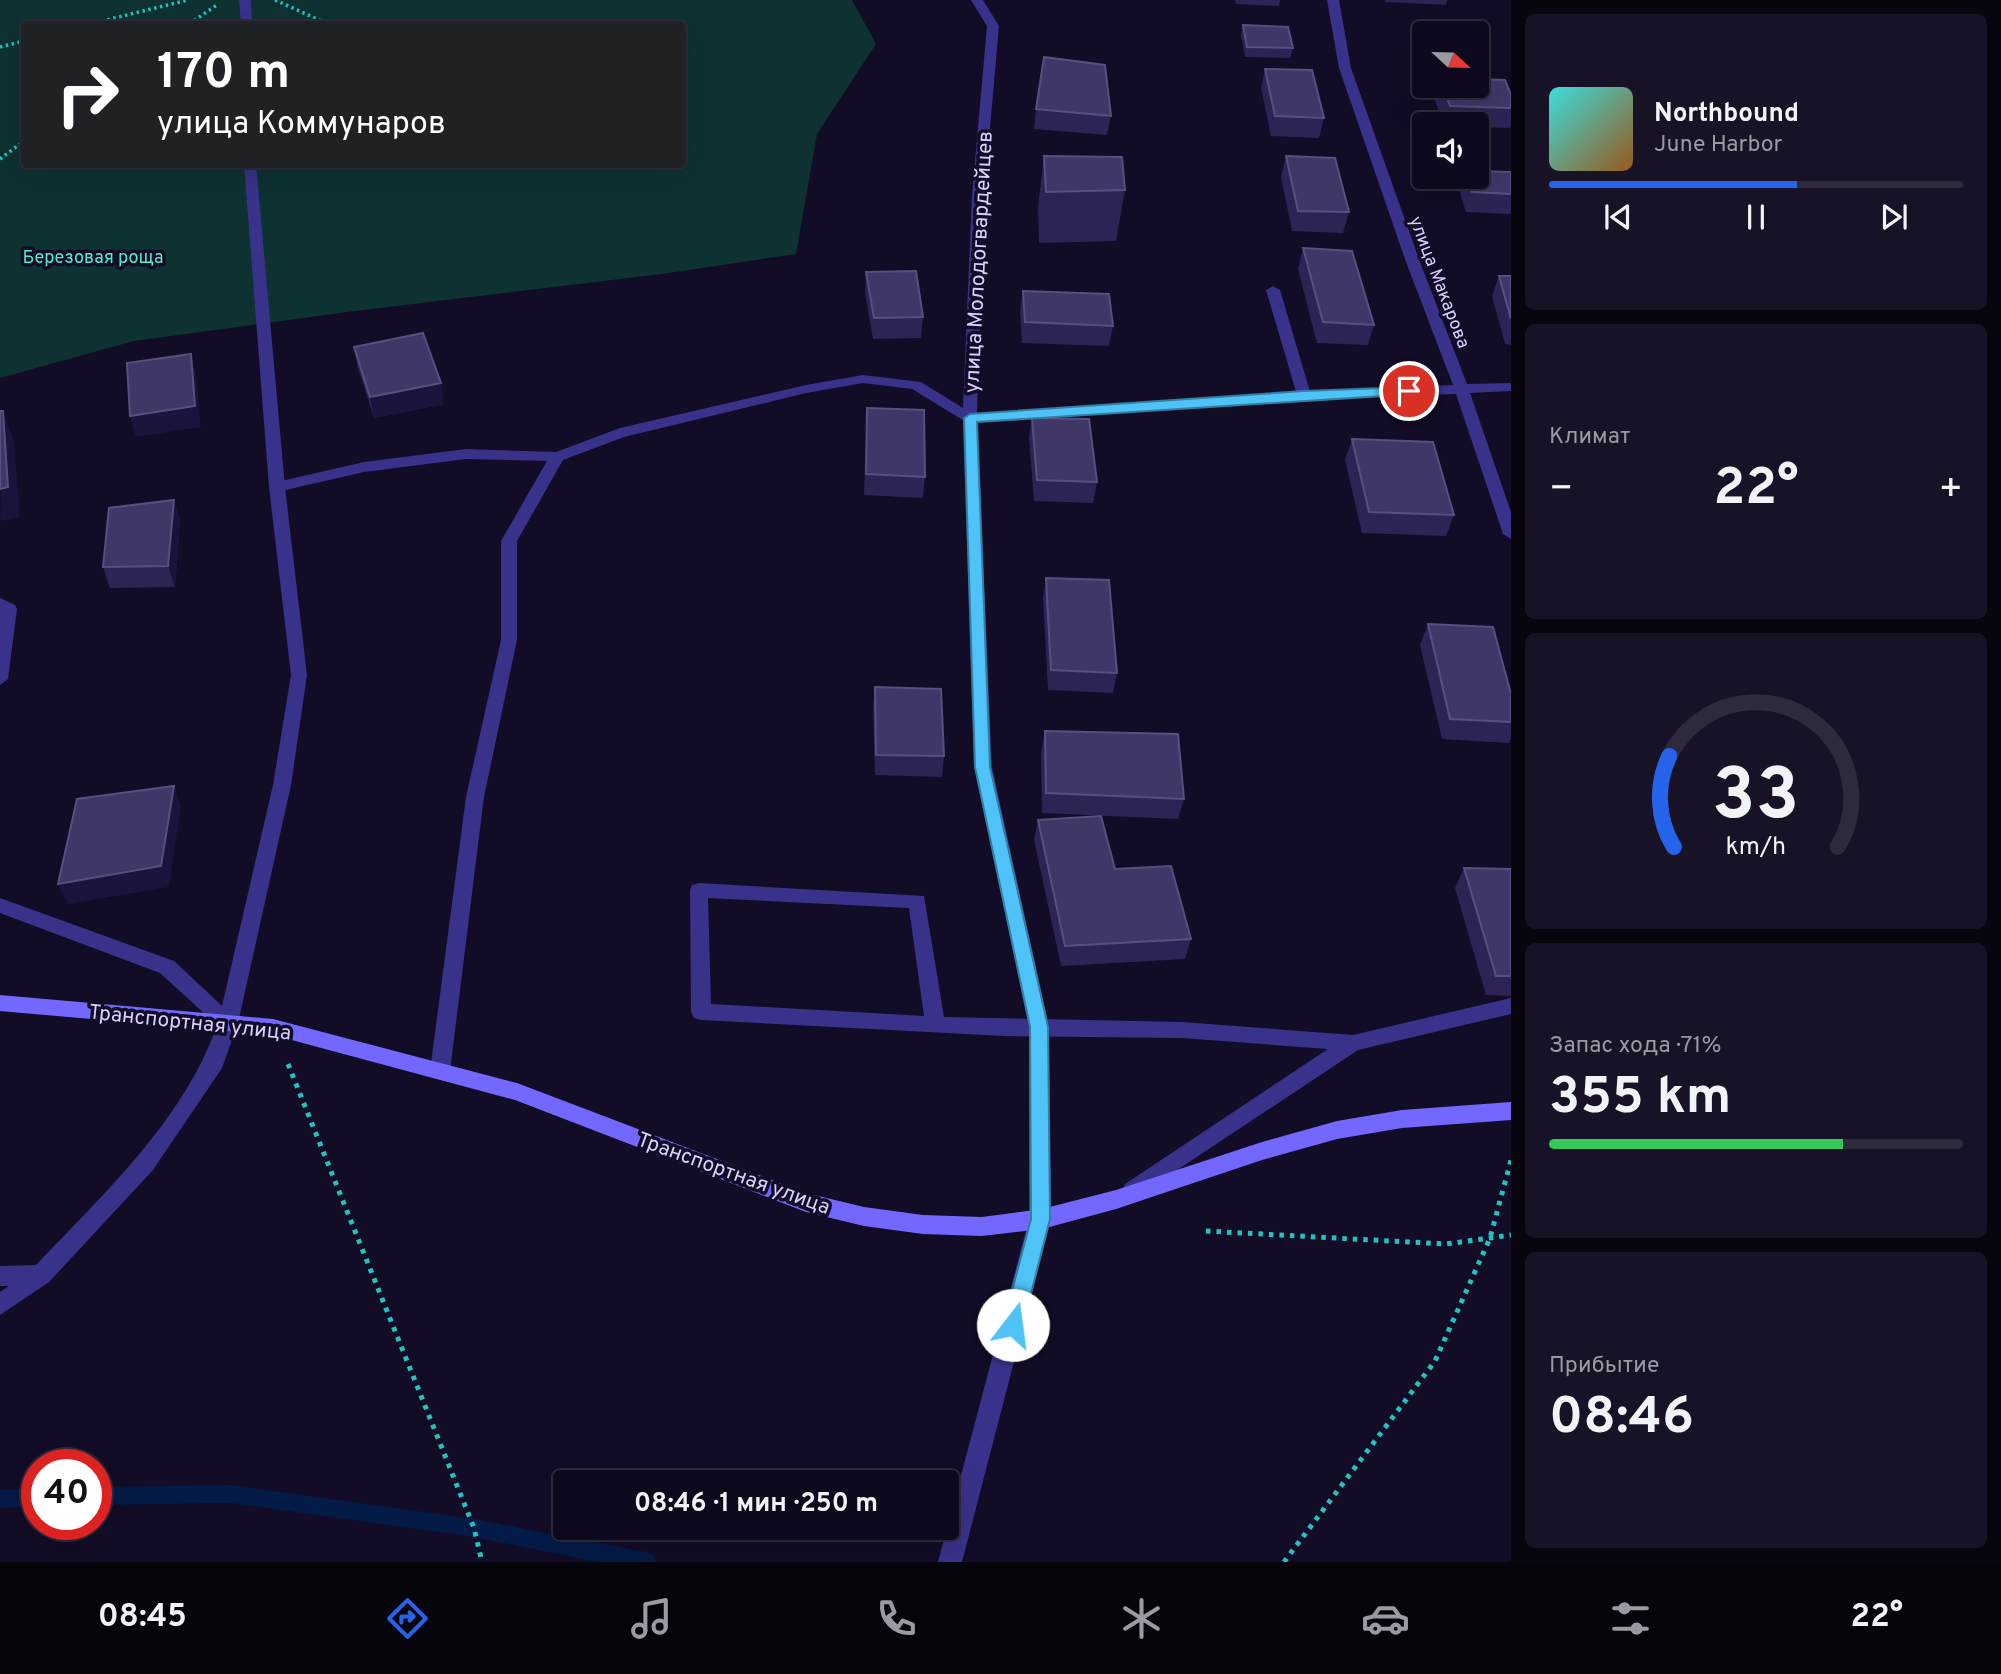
<!DOCTYPE html>
<html lang="ru">
<meta charset="utf-8">
<style>
body{margin:0;font-family:Overpass,sans-serif;background:#171225;color:#f1f3f6;height:100vh;display:flex;flex-direction:column;font-size:26px;white-space:nowrap}
*{box-sizing:border-box;margin:0}
p{font-size:23px;color:#9b9aa3}
.icon{flex:none;width:38px;height:38px;fill:none;stroke:currentColor;stroke-width:2;stroke-linecap:round;stroke-linejoin:round}
.map{position:relative;flex:1;overflow:hidden}
.details{display:flex;flex-direction:column;gap:14px;padding:14px;background:#08050f;width:490px}
.details>*{flex:none}
.guide{position:absolute;left:21px;top:21px;width:665px;height:147px;border-radius:7px;box-shadow:0 7px 28px #0002,0 0 0 2px #2e2a3b;background:#202124;color:#fff;overflow:hidden}
.needle{width:46px;rotate:112deg}
.tools{position:absolute;left:1412px;top:21px;display:grid;gap:14px}
.tools a{display:grid;place-items:center;width:77px;height:77px;border-radius:7px;background:#0e091c;box-shadow:0 7px 28px #0002,0 0 0 2px #2e2a3b;font-size:35px}
.speed{position:absolute;left:21px;top:1449px;display:flex;gap:14px;font-size:35px;font-weight:700;text-align:center}
.speed>*{display:grid;place-content:center;width:91px;height:91px;border-radius:50%;background:#0e091c;box-shadow:0 7px 28px #0002,0 0 0 2px #2e2a3b;line-height:1}
.speed .limit{border:10px solid #d22;background:#fff;color:#111}
.pin{position:absolute;display:grid;place-items:center;width:60px;height:60px;color:#fff;margin:-30px;border:4px solid #fff;border-radius:50%;box-shadow:0 2px 7px #0007}
.me{position:absolute;width:77px;margin:-38px;rotate:15deg;stroke-linejoin:round;filter:drop-shadow(0 0 5px #0008)}
.turn{display:flex;align-items:center;gap:24px;height:147px;padding:0 21px;font-size:32px}
.turn .icon{width:91px;height:91px;stroke-width:2.5}
.turn b{display:block;font-size:49px;line-height:60px}
.big{font-size:52px;font-weight:700;line-height:1.1}
.details .widget{flex:1;display:flex;flex-direction:column;justify-content:center;gap:10px;min-width:0;padding:0 24px;border-radius:10px;background:#171225}
.details .dial{align-items:center;gap:0}
.dial svg{height:182px;overflow:visible;fill:none;stroke:#2e2a3b;stroke-width:7;stroke-linecap:round;text-anchor:middle}
.dial text{fill:#f1f3f6;stroke:none}
.song{display:flex;align-items:center;gap:21px}
.cover{width:84px;height:84px;border-radius:10px;background:linear-gradient(135deg,hsl(180 70% 55%),hsl(30 70% 35%))}
.played{height:7px;border-radius:4px;background:linear-gradient(90deg,#2563eb 60%,#2e2a3b 60%)}
.keys{display:flex;justify-content:space-around;direction:ltr}
.heat{display:flex;justify-content:space-between;align-items:center;font-size:38px;direction:ltr}
.charge{height:10px;border-radius:5px;background:linear-gradient(90deg,#34c759 71%,#2e2a3b 0)}
.trip{position:absolute;left:553px;top:1470px;width:406px;height:70px;border-radius:7px;background:#0e091c;box-shadow:0 7px 28px #0002,0 0 0 2px #2e2a3b;font-weight:700;line-height:70px;text-align:center}
.menu{display:flex;height:112px;justify-content:space-around;align-items:center;background:#06040b;color:#9b9aa3}
.menu .icon{width:49px;height:49px}
.menu .current{color:#2563eb}
.menu b{font-size:32px;color:#f1f3f6}
main{display:flex;flex:1;min-height:0}
.map>svg:first-child{display:block}
.green{fill:#0e3131;fill-rule:evenodd}
.lines{fill:none;stroke-linecap:round;stroke-linejoin:round}
.stream{fill:#041a47;fill-rule:evenodd}
.path-far1{stroke:#21c3c0;stroke-width:3.5;stroke-dasharray:2.5 3.5;stroke-linecap:butt}
.path{stroke:#21c3c0;stroke-width:5;stroke-dasharray:4.5 6;stroke-linecap:butt}
.service{fill:#39328a;fill-rule:evenodd}
.minor{fill:#39328a;fill-rule:evenodd}
.tertiary{fill:#39328a;fill-rule:evenodd}
.secondary{fill:#7268ff;fill-rule:evenodd}
.wall{fill:#2f2356}
.shaded-wall{fill:#1c123b}
.building{fill:#413668;stroke:#594e80;stroke-width:2}
.route{fill:#4fc3f7;stroke:#337fa1;stroke-width:2}
.labels{text-anchor:middle;stroke-width:7;stroke-linejoin:round;paint-order:stroke}
.far-park-label{font-size:18px;fill:#50edcb;stroke:#120c26}
.far-street-label{font-size:18px;fill:#d8d1ff;stroke:#120c26}
.street-label{font-size:21px;fill:#d8d1ff;stroke:#120c26}
</style>
<main>
<div class="map">
<svg width="1511" height="1562" viewBox="0 0 1511 1562">
<rect width="100%" height="100%" fill="#120c26"/>
<path class="green" d="M0,0H852L876,44L817,134L796,254L662,274L347,312L134,341L0,378ZM24,24H682V164H24Z"/>
<g class="lines">
<g class="stream">
<polygon points="231,1485 474,1519 646,1552 653,1555 656,1562 598,1562 474,1537 231,1503 96,1505 96,1487"/>
<polygon points="37,1488 37,1506 0,1508 0,1490"/>
</g>
<g class="path-far1">
<polyline points="275,0 328,24"/>
<polyline points="90,24 188,0"/>
<polyline points="189,24 217,5"/>
<polyline points="0,47 24,41"/>
<polyline points="0,159 24,141"/>
</g>
<g class="path">
<polyline points="288,1064 474,1528 482,1562"/>
<polyline points="1206,1231 1446,1244 1511,1235"/>
<polyline points="1284,1562 1435,1361 1490,1238 1511,1160"/>
</g>
<g class="service">
<polygon points="239,0 251,0 252,24 241,24"/>
<path d="M244,164H256L285,487L307,675L291,785L238,1023L222,1068L153,1170L49,1282L0,1315V1292L9,1286H0V1266L36,1265C102,1196 186,1117 217,1025L160,973L0,913V898L174,961L222,1006L273,785L291,675L269,487Z"/>
<polygon points="1273,286 1280,290 1311,395 1309,398 1304,399 1297,395 1266,290"/>
<polygon points="0,598 15,605 17,609 8,679 0,685"/>
<path d="M699,883L924,896L944,1017L1182,1022L1353,1035L1511,998V1014L1358,1050L1132,1200L1125,1198L1122,1191L1125,1184L1328,1049L1182,1038L1004,1036L701,1020L694,1018L691,1012L690,890L692,885ZM708,898L909,908L924,1016L711,1004Z"/>
</g>
<polygon class="minor" points="971,0 983,0 999,26 984,195 977,413 1304,391 1453,385 1406,262 1339,68 1327,0 1339,0 1351,68 1420,262 1467,384 1511,383 1511,391 1470,393 1511,512 1511,539 1503,534 1456,394 1304,399 977,422 992,767 1049,1027 1051,1219 1047,1226 1040,1229 1033,1226 1029,1219 1029,1027 974,767 963,420 912,389 863,383 806,393 624,437 563,460 517,541 517,640 484,797 450,1071 447,1077 440,1080 433,1077 430,1071 466,797 501,640 501,541 547,461 466,459 364,472 277,492 269,487 277,482 364,462 466,449 556,452 620,428 806,385 863,375 921,382 963,408 972,195 987,26"/>
<polygon class="tertiary" points="1040,1209 1047,1212 1051,1219 962,1562 938,1562 1029,1219 1033,1212"/>
<polygon class="secondary" points="0,995 273,1019 517,1083 806,1193 864,1207 923,1215 982,1217 1042,1209 1116,1190 1262,1142 1337,1121 1402,1110 1511,1102 1511,1120 1402,1128 1337,1139 1262,1160 1116,1209 1042,1229 982,1236 923,1234 864,1226 806,1212 515,1100 273,1035 0,1011"/>
</g>
<g class="wall">
<polygon points="1235,0 1280,0 1279,6 1236,4"/>
<polygon points="1385,0 1447,0 1446,5 1386,2"/>
<polygon points="1243,25 1293,48 1290,58 1245,57 1241,35"/>
<polygon points="1265,69 1324,118 1319,138 1271,136 1261,88"/>
<polygon points="1438,86 1477,86 1511,95 1511,125 1510,128 1477,127 1477,124 1443,124 1434,97"/>
<polygon points="1036,109 1111,116 1107,135 1034,129"/>
<polygon points="1044,156 1125,190 1116,241 1039,243 1038,207"/>
<polygon points="1286,156 1349,212 1343,233 1292,231 1281,177"/>
<polygon points="1511,172 1511,214 1466,212 1459,190 1463,177 1477,177"/>
<polygon points="1303,248 1374,325 1368,345 1317,343 1298,269"/>
<polygon points="866,272 923,317 921,338 873,339 865,293"/>
<polygon points="1499,276 1511,276 1511,345 1505,344 1492,296"/>
<polygon points="1023,291 1113,326 1109,346 1022,343 1020,311"/>
<polygon points="354,347 444,404 374,418 358,368"/>
<polygon points="867,408 925,477 923,498 864,495"/>
<polygon points="1032,418 1097,482 1093,503 1034,501 1029,438"/>
<polygon points="1352,439 1454,515 1446,536 1362,533 1345,460"/>
<polygon points="174,500 180,521 175,587 110,588 103,567"/>
<polygon points="1046,578 1117,673 1113,693 1048,690 1043,598"/>
<polygon points="1428,624 1511,694 1511,738 1509,743 1442,739 1420,645"/>
<polygon points="875,687 944,756 942,777 875,775 873,708"/>
<polygon points="1045,731 1184,799 1178,819 1042,813 1041,752"/>
<polygon points="1038,820 1115,869 1191,939 1185,959 1061,966 1034,840"/>
<polygon points="1464,868 1511,869 1511,996 1486,995 1455,888"/>
</g>
<g class="shaded-wall">
<polygon points="191,354 196,374 201,427 136,437 130,416"/>
<polygon points="441,383 444,404 374,418 370,397"/>
<polygon points="3,411 14,441 20,517 0,521"/>
<polygon points="174,500 180,521 175,587 168,566"/>
<polygon points="174,786 181,806 169,887 68,904 58,884"/>
</g>
<g class="building">
<polygon points="1243,25 1288,27 1293,48 1247,47"/>
<polygon points="1044,57 1105,65 1111,116 1036,109"/>
<polygon points="1265,69 1312,70 1324,118 1275,116"/>
<polygon points="1477,79 1505,80 1511,95 1511,108 1450,106 1443,86 1477,86"/>
<polygon points="1044,156 1122,157 1125,190 1046,192"/>
<polygon points="1286,156 1335,158 1349,212 1298,211"/>
<polygon points="1477,171 1511,172 1511,194 1472,192 1467,177 1477,177"/>
<polygon points="1303,248 1352,251 1374,325 1323,322"/>
<polygon points="916,271 923,317 874,318 866,272"/>
<polygon points="1499,276 1511,276 1511,319"/>
<polygon points="1023,291 1109,294 1113,326 1025,322"/>
<polygon points="423,333 441,383 370,397 354,347"/>
<polygon points="191,354 195,406 130,416 127,363"/>
<polygon points="867,408 924,410 925,477 866,474"/>
<polygon points="0,411 3,411 8,487 0,489"/>
<polygon points="1032,418 1089,419 1097,482 1037,480"/>
<polygon points="1352,439 1433,442 1454,515 1369,512"/>
<polygon points="174,500 168,566 103,567 109,508"/>
<polygon points="1046,578 1109,580 1117,673 1051,670"/>
<polygon points="1428,624 1493,627 1511,694 1511,722 1450,719"/>
<polygon points="875,687 941,689 944,756 876,755"/>
<polygon points="1045,731 1178,734 1184,799 1046,793"/>
<polygon points="174,786 161,866 58,884 77,799"/>
<polygon points="1101,816 1115,869 1171,866 1191,939 1065,946 1038,820"/>
<polygon points="1464,868 1511,869 1511,976 1496,976"/>
</g>
<polygon class="route" points="1409,387 1414,389 1414,394 977,422 990,767 1048,1027 1050,1219 1023,1325 1020,1332 1013,1334 1005,1332 1003,1325 1031,1219 1030,1027 975,767 964,418 970,414 1304,391"/>
<g class="labels">
<g class="far-park-label">
<text x="93" y="263">Березовая роща</text>
</g>
<g class="far-street-label">
<text transform="translate(1440 282) rotate(69)" y="6">улица Макарова</text>
</g>
<g class="street-label">
<text transform="translate(978 262) rotate(-87)" y="7">улица Молодогвардейцев</text>
<text transform="translate(190 1022) rotate(6)" y="7">Транспортная улица</text>
<text transform="translate(734 1173) rotate(20)" y="7">Транспортная улица</text>
</g>
</g>
</svg>
<div class="tools">
<a><svg class="needle" viewBox="-14 -14 28 28"><path d="M0-13l5 13h-10z" fill="#e53935"/><path d="M0 13l5-13h-10z" fill="#9b9aa3"/></svg></a>
<a><svg class="icon" aria-label="sound" viewBox="0 0 24 24"><path d="M4 9h4l5-4v14l-5-4H4zM17 9q2 3 0 6"/></svg></a>
</div>
<div class="speed"><div class="limit">40</div></div>
<div class="pin" style="left:1409px;top:391px;background:#d93025"><svg class="icon" aria-label="arrive" viewBox="0 0 24 24"><path d="M6 21V4h12l-3 4 3 4H6"/></svg></div>
<svg class="me" style="left:1013px;top:1325px" viewBox="-20 -20 40 40"><circle r="19" fill="#fff"/><path d="M0-13L10 11 0 6-10 11z" fill="#4fc3f7"/></svg>
<div class="trip">08:46 · 1 мин · 250 m</div>
<div class="guide">
<div class="turn"><svg class="icon" aria-label="right" viewBox="0 0 24 24"><path d="M7 20v-9h11M14 6l5 5-5 5"/></svg><div><b>170 m</b>улица Коммунаров</div></div>
</div>
</div>
<section class="details">
<div class="widget">
<div class="song"><i class="cover"></i><div><b>Northbound</b><p>June Harbor</p></div></div>
<div class="played"></div>
<div class="keys"><svg class="icon" aria-label="previous" viewBox="0 0 24 24"><path d="M18 5L8 12l10 7zM5 5v14"/></svg><svg class="icon" aria-label="pause" viewBox="0 0 24 24"><path d="M8 5v14M16 5v14"/></svg><svg class="icon" aria-label="next" viewBox="0 0 24 24"><path d="M6 5l10 7-10 7zM19 5v14"/></svg></div>
</div>
<div class="widget"><p>Климат</p>
<div class="heat"><a>−</a><b class="big">22°</b><a>+</a></div>
</div>
<div class="widget dial"><svg viewBox="0 0 100 80">
<path d="M14 69A42 42 0 1 1 86 69"/>
<path d="M14 69A42 42 0 0 1 12 29" stroke="#2563eb"/>
<text x="50" y="56" font-size="32" font-weight="700">33</text>
<text x="50" y="72" font-size="11">km/h</text>
</svg></div>
<div class="widget"><p>Запас хода · 71%</p><b class="big">355 km</b><div class="charge"></div></div>
<div class="widget"><p>Прибытие</p><b class="big">08:46</b></div>
</section>
</main>
<nav class="menu">
<b>08:45</b>
<svg class="icon current" aria-label="directions" viewBox="0 0 24 24"><path d="M12 3l9 9-9 9-9-9zM9 14v-3h6M13 9l2 2-2 2"/></svg>
<svg class="icon" aria-label="music" viewBox="0 0 24 24"><path d="M9 18V5l10-2v13"/><circle cx="6" cy="18" r="3"/><circle cx="16" cy="16" r="3"/></svg>
<svg class="icon" aria-label="phone" viewBox="0 0 24 24"><path d="M5 4h4l2 5-3 2q2 4 5 5l2-3 5 2v4C11 20 4 13 5 4z"/></svg>
<svg class="icon" aria-label="climate" viewBox="0 0 24 24"><path d="M12 3v18M4 7l16 10M4 17L20 7"/></svg>
<svg class="icon" aria-label="car" viewBox="0 0 24 24"><path d="M5 17H2v-5l4-1 3-4h7l3 4 3 1v5h-3M9 17h6M6 11h13"/><circle cx="7" cy="17" r="2"/><circle cx="17" cy="17" r="2"/></svg>
<svg class="icon" aria-label="filters" viewBox="0 0 24 24"><path d="M4 7h16M4 17h16"/><circle cx="9" cy="7" r="2"/><circle cx="15" cy="17" r="2"/></svg>
<b>22°</b>
</nav>
